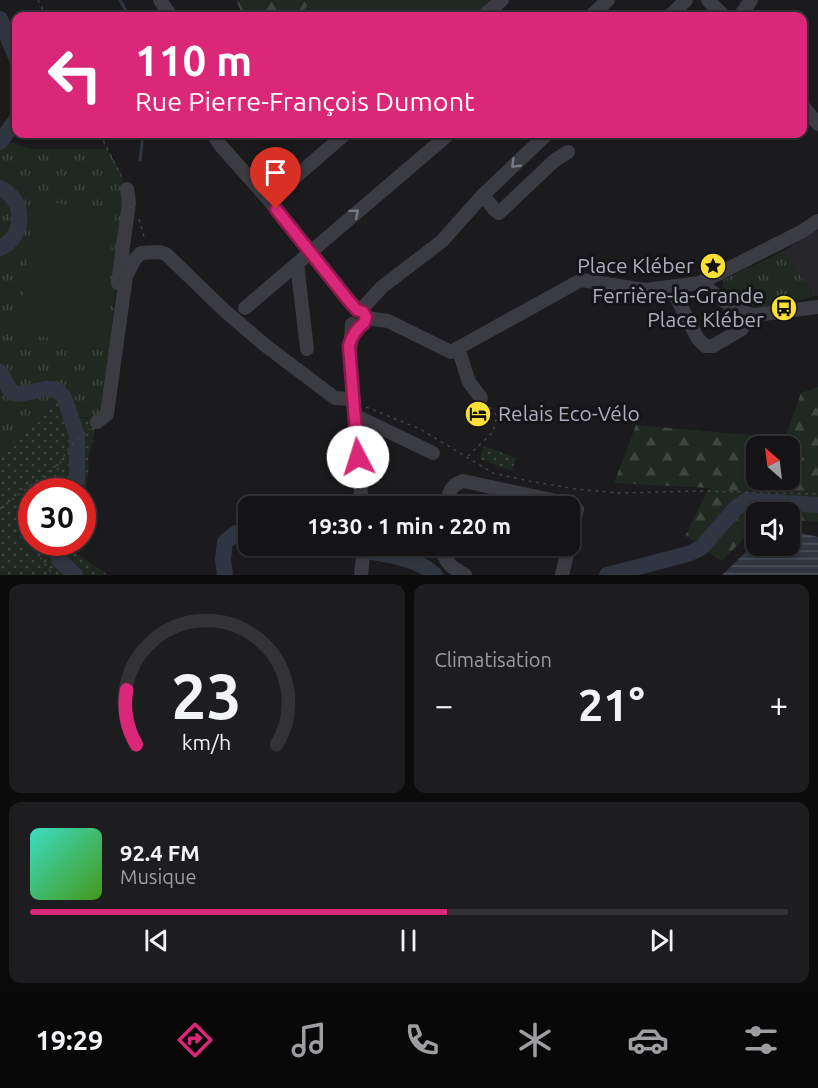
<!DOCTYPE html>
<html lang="fr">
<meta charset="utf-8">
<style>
body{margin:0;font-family:Ubuntu,sans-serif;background:#1d1d1f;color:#f1f3f6;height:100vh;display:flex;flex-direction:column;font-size:22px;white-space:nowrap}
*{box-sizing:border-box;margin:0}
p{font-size:20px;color:#9d9ea1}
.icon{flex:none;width:33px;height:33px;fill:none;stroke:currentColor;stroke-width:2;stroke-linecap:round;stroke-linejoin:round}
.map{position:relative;height:575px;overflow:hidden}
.panel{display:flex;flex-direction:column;gap:9px;padding:9px;background:#0b0b0c;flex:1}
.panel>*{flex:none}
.top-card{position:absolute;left:12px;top:12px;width:795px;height:126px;border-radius:12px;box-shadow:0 2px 4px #0004,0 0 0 2px #333335;background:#db2777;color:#fff;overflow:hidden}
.needle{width:39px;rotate:332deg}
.controls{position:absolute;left:746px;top:436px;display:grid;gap:12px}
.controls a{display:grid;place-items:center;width:54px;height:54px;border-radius:12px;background:#141416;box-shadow:0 2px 4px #0004,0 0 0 2px #333335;font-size:30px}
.speed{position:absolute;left:18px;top:478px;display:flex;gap:12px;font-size:30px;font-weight:700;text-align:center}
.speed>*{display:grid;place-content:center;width:78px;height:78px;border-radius:50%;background:#141416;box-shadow:0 2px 4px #0004,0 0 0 2px #333335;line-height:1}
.speed .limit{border:9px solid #d22;background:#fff;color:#111}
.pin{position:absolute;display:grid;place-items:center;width:51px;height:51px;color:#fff;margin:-62px -26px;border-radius:50% 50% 50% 0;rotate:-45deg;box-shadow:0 0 6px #0007}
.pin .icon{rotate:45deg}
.me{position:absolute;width:66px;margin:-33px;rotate:355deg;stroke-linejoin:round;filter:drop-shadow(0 0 4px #0008)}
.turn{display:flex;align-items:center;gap:21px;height:126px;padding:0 24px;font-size:27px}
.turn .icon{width:78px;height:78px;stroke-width:2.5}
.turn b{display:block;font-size:42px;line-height:51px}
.big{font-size:45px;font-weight:700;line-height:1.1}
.panel .tile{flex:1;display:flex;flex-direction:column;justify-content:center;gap:9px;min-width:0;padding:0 21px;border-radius:12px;background:#1d1d1f}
.panel .dial{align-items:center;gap:0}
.dial svg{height:156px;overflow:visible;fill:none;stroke:#333335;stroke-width:7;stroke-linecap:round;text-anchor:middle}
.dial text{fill:#f1f3f6;stroke:none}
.song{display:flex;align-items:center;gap:18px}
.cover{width:72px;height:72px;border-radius:9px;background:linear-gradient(135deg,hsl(170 70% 55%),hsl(100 70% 35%))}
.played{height:6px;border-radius:3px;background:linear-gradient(90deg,#db2777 55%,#333335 55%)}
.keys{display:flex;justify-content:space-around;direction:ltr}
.heat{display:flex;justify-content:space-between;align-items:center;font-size:33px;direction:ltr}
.panel .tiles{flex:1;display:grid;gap:9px;grid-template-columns:1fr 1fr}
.tile:last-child{grid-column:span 2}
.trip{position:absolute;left:238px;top:496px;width:342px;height:60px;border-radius:12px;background:#141416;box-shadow:0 2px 4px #0004,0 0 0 2px #333335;font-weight:700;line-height:60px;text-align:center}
.dock{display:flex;height:96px;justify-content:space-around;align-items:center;background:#080809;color:#9d9ea1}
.dock .icon{width:42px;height:42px}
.dock .active{color:#db2777}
.dock b{font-size:27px;color:#f1f3f6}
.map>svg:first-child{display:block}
.built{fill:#27262a}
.grass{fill:url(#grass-tufts)}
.forest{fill:url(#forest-firs);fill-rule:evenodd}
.park{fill:url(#park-dots)}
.garden{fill:#202822}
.water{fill:url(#water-rules)}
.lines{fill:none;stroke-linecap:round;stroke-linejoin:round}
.stream{stroke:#2f3641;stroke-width:3}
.river{stroke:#2f3641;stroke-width:16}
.path{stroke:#414149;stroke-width:1.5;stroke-dasharray:3 4.5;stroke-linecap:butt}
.minor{stroke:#3b3b42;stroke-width:14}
.oneway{stroke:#797a85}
.route-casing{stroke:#8e194d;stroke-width:15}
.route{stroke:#db2777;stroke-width:10}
.labels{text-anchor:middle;stroke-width:6;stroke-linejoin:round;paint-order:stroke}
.poi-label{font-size:21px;fill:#acaebc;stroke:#151518;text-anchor:end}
</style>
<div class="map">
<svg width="818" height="575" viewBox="0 0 818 575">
<defs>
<pattern id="grass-tufts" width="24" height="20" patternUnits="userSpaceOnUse" patternTransform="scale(1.5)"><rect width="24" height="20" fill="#202822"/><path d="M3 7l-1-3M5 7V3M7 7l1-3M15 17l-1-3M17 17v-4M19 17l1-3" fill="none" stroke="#3e4540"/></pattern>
<pattern id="forest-firs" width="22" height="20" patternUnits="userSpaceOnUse" patternTransform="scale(1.5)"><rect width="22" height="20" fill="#202822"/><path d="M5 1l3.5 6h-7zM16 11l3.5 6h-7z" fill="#3e4540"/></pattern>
<pattern id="park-dots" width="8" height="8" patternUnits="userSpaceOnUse" patternTransform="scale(1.5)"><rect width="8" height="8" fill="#202822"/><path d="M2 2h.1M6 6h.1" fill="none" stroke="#3e4540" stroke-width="1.8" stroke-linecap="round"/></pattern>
<pattern id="water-rules" width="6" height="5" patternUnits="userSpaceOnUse" patternTransform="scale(1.5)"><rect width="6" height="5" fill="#2f3641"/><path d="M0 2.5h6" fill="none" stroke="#4a515a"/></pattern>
</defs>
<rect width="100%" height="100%" fill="#1b1a1d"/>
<polygon class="built" points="818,230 818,296 815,296 783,251"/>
<g class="grass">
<polygon points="0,138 29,149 107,149 122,174 126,202 101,418 70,417 64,393 0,460"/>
<path d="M783,251L815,296C781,304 747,319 722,286L723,280Z"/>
</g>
<g class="forest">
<polygon points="236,0 316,0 296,16 243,16"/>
<path d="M818,387V522L789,520V513H756V526L722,561L685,536L709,488L614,483L636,425L785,438L801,393ZM756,447H789V480H756Z"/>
</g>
<g class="park">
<polygon points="64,393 70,417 91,419 96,427 88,459 89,467 83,508 82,492 32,492 32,543 77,543 76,553 108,575 0,575 0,460"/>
<polygon points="484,446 516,458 512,471 480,459"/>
</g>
<g class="garden">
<polygon points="316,0 497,0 478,16 296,16"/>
<polygon points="34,201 116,210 100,344 18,334"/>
</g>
<polygon class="water" points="794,531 818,537 818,575 722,575 748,550 756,546 789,546 789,532"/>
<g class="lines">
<g class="stream">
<polyline points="120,0 129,16"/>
<polyline points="140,160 143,134"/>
</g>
<g class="river">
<polyline points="0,19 16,57"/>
<polyline points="0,142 16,120"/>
<path d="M0,188C26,200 26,236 0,248"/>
<polyline points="0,372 11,392 19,394 46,389 57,390 64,397 77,435 77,479 73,492"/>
<polyline points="57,543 59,560 75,575"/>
<path d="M334,546C364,552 413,553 435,575"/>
<polyline points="225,575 223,559 225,542 236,533 249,532"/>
<polyline points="607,575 688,554 701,548 736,508 747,500 818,505"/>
</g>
<g class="path">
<polyline points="38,0 46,16"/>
<polyline points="100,134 122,178"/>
<polyline points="139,219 145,240"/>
<polyline points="366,407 420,429 493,473 529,481 575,489 619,493 699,491 818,494"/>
<polyline points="468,456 493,432 497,416 489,406"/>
<path d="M50,492C60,460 63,450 90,429"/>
<polyline points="0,509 58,464"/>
<polyline points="39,543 38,554 53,575"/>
</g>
<g class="minor">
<polyline points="160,0 171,16"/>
<polyline points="708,0 724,16"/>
<polyline points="483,16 502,0"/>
<polyline points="591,16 608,0"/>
<polyline points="670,16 686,0"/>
<polyline points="740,16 751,0"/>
<polyline points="802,105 818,124"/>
<polyline points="213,134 221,146 269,200 357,310"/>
<polyline points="483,195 494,209 499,213 555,160 568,152"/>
<polyline points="269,200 345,134"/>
<polyline points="297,264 307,349"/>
<polyline points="118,283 129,203 127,189"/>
<polyline points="700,283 801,232 818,221"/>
<polyline points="671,287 698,339 705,346 713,346 742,329 747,315"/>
<polyline points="245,308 449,134"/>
<polyline points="360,311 382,287 442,241 483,195 547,134"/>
<path d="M366,318L388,321L451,352L581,280L645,290L700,283C716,294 735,313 755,315L818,307"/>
<polyline points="352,324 350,356 362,507"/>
<polyline points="458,348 469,382 481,398"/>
<polyline points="354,415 433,453"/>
<polyline points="97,422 107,414 126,276 135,259 141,253 159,252 166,254 225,311 266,346 335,398 352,399"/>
<path d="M445,507C449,495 449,485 463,481L570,504L577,509L570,540"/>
<path d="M440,546C445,562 450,567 465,575"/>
<polyline points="361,575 364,546"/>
<polyline points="562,575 569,546"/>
</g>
</g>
<defs><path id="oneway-chevron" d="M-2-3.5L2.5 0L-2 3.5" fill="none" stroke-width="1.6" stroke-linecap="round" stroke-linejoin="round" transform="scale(1.5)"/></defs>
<g class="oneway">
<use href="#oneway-chevron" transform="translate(515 164) rotate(136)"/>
<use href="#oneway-chevron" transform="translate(355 213) rotate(-40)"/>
</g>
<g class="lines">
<defs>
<path id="route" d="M276,209L349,301L357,310L363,312L366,317L364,323C356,330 352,335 349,346L358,457"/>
</defs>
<use href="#route" class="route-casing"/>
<use href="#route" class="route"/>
</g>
<defs>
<symbol id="sight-disc" viewBox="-11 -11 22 22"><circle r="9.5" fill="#f9df36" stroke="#151518"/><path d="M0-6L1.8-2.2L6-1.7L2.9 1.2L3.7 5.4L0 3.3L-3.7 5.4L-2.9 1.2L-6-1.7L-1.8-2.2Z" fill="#111"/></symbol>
<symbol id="bus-disc" viewBox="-11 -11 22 22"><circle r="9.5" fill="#f9df36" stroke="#151518"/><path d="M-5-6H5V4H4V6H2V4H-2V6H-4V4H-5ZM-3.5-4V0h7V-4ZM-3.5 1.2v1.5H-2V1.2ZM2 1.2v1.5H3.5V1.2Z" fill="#111"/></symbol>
<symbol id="hotel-disc" viewBox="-11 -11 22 22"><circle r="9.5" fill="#f9df36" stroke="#151518"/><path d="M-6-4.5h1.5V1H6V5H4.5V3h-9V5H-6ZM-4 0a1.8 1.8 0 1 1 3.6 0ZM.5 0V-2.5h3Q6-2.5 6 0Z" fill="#111"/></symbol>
</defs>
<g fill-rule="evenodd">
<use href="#sight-disc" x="698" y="251" width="30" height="30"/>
<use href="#bus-disc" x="769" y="293" width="30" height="30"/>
<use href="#hotel-disc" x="463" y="399" width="30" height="30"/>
</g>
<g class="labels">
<g class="poi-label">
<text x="694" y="273">Place Kléber</text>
<text x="764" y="303">Ferrière-la-Grande<tspan x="764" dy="24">Place Kléber</tspan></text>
<text x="498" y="421" text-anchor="start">Relais Eco-Vélo</text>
</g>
</g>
</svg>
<div class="controls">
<a><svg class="needle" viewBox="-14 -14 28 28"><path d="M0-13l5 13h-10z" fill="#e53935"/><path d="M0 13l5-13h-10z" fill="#9d9ea1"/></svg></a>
<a><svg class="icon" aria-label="sound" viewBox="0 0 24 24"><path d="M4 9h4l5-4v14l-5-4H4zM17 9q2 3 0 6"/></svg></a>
</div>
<div class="speed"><div class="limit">30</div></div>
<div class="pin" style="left:276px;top:209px;background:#d93025"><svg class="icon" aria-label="arrive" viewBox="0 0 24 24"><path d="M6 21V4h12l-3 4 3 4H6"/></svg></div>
<svg class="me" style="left:358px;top:457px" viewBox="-20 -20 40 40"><circle r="19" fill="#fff"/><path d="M0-13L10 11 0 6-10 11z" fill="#db2777"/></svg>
<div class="trip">19:30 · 1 min · 220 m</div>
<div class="top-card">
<div class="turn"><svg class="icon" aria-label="left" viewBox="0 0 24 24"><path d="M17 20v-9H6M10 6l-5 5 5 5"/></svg><div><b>110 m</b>Rue Pierre-François Dumont</div></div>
</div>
</div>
<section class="panel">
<div class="tiles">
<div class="tile dial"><svg viewBox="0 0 100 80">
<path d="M14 69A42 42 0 1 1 86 69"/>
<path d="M14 69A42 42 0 0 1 9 41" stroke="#db2777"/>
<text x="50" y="56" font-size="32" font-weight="700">23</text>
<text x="50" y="72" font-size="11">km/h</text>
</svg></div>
<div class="tile"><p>Climatisation</p>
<div class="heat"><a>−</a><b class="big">21°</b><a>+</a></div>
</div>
<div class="tile">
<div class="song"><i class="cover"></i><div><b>92.4 FM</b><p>Musique</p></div></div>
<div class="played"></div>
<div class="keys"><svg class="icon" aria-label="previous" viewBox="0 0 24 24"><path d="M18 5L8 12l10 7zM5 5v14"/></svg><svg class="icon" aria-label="pause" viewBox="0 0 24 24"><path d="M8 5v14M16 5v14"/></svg><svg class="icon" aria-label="next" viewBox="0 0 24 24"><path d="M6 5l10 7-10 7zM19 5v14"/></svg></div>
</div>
</div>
</section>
<nav class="dock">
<b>19:29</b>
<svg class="icon active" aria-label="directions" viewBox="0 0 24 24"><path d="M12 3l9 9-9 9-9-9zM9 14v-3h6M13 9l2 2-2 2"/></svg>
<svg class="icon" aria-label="music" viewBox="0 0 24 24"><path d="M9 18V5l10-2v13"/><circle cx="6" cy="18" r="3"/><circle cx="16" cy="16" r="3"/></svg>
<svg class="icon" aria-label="phone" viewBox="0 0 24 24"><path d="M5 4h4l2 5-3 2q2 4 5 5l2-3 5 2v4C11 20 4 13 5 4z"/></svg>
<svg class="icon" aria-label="climate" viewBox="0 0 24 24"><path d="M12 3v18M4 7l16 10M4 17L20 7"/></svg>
<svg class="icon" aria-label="car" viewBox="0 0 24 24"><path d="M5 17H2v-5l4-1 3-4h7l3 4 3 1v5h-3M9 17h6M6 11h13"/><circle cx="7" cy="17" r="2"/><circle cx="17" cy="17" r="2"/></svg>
<svg class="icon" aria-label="filters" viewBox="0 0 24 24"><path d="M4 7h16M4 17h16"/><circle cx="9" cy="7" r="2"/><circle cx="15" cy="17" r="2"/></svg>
</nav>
